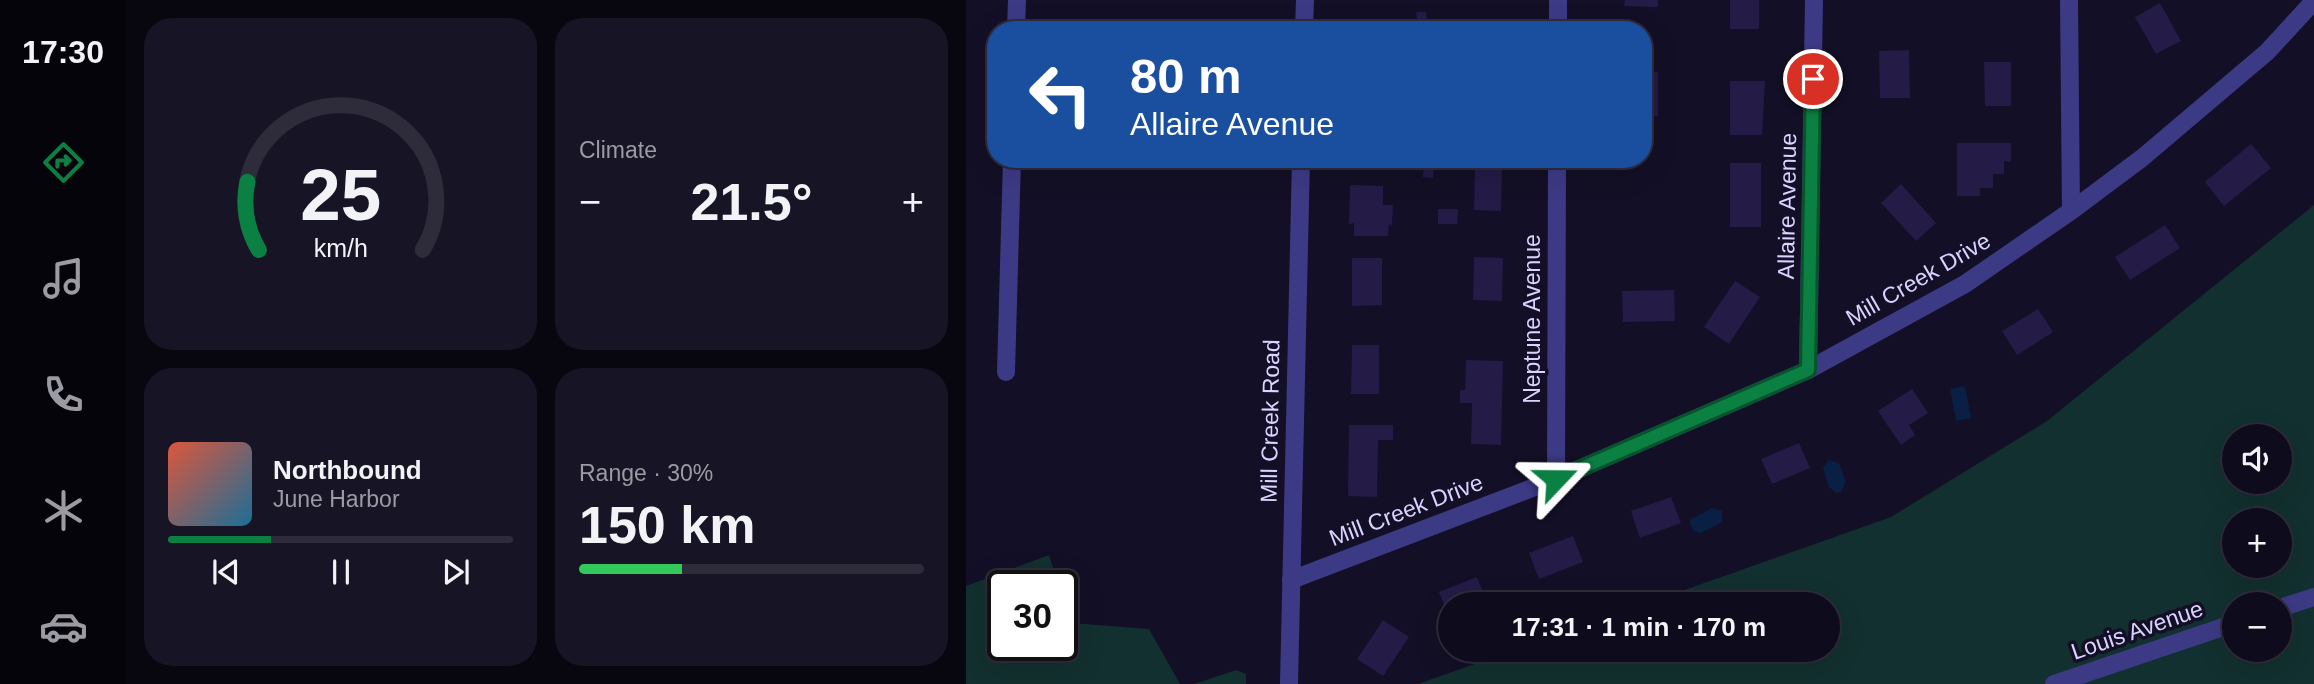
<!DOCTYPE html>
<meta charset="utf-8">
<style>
body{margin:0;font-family:Arial,sans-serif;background:#171425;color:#f1f3f6;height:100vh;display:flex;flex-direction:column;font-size:26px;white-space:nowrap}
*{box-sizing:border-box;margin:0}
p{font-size:23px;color:#9b9ba3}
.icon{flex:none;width:38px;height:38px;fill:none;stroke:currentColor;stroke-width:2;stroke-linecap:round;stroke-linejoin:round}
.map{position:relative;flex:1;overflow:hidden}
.panel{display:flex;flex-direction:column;gap:18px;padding:18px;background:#08060f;width:840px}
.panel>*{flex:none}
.top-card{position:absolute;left:21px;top:21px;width:665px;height:147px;border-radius:28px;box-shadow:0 7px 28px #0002,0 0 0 2px #2e2b3b;background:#1a4fa0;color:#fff;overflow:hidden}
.buttons{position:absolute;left:1256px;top:424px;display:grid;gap:14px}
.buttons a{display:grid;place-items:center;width:70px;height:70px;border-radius:50%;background:#0e0b1c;box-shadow:0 7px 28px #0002,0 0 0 2px #2e2b3b;font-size:35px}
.speed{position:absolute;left:21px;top:570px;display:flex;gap:14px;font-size:35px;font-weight:700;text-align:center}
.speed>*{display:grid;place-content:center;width:91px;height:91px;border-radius:50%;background:#0e0b1c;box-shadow:0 7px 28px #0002,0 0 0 2px #2e2b3b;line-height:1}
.speed .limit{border:4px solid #111;border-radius:10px;background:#fff;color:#111}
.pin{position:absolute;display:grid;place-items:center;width:60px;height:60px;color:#fff;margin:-30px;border:4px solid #fff;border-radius:50%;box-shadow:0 2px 7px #0007}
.me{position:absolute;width:77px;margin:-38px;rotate:67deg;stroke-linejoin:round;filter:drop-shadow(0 0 5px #0008)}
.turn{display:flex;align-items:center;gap:24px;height:147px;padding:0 28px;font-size:32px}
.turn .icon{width:91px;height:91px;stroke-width:2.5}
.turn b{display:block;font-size:49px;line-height:60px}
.big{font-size:52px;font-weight:600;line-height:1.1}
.panel .card{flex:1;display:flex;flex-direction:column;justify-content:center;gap:10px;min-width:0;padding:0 24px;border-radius:28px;background:#171425}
.panel .dial{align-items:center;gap:0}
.dial svg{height:182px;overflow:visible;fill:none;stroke:#2e2b3b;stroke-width:7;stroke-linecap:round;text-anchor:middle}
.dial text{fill:#f1f3f6;stroke:none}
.song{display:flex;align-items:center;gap:21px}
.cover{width:84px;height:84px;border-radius:10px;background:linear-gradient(135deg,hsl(10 70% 55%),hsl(200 70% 35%))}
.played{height:7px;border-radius:4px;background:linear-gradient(90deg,#0b8043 30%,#2e2b3b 30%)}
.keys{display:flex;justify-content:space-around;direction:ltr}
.heat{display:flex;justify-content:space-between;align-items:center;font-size:38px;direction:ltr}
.charge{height:10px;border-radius:5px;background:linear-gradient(90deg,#34c759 30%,#2e2b3b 0)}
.panel .tiles{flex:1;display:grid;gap:18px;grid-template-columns:repeat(2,1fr)}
.trip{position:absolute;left:472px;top:592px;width:402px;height:70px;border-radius:35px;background:#0e0b1c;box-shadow:0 7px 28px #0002,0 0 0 2px #2e2b3b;font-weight:600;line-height:70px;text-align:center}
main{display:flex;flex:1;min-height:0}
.tabs{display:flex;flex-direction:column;width:126px;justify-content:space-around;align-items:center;background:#06040b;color:#9b9ba3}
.tabs .icon{width:49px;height:49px}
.tabs .selected{color:#0b8043}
.tabs b{font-size:32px;color:#f1f3f6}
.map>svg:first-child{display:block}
.green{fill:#12302f;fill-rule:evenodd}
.water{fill:#0a1f44}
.building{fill:#241b47}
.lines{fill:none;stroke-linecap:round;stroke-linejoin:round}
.minor{stroke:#3d3a85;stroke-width:18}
.tertiary{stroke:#3d3a85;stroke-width:18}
.route-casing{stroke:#07532c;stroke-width:18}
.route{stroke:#0b8043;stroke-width:12}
.labels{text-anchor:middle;stroke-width:7;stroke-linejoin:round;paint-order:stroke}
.street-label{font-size:23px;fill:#d9d4ff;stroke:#130f26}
</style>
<main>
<nav class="tabs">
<b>17:30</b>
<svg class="icon selected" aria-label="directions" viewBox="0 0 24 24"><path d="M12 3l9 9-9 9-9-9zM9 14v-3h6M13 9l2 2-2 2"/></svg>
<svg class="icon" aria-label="music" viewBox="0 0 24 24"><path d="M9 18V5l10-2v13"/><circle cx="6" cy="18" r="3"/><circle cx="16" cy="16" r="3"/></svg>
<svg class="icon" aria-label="phone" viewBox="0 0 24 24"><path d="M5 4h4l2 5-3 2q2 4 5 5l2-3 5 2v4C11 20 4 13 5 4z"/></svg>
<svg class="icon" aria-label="climate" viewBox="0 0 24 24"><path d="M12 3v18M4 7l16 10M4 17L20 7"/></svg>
<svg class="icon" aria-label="car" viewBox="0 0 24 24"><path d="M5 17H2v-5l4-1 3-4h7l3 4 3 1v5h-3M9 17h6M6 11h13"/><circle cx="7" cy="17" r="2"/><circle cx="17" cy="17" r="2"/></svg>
</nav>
<section class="panel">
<div class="tiles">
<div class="card dial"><svg viewBox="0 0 100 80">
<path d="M14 69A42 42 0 1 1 86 69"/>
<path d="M14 69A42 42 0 0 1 9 39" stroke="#0b8043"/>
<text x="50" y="56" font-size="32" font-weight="700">25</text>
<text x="50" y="72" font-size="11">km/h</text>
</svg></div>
<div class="card"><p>Climate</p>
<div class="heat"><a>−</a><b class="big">21.5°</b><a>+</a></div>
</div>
<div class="card">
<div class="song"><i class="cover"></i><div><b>Northbound</b><p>June Harbor</p></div></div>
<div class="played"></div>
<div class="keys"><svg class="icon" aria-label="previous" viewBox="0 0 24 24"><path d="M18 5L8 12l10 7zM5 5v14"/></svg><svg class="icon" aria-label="pause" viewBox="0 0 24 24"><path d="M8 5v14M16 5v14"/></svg><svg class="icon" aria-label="next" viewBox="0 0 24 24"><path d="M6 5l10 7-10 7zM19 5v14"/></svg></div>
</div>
<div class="card"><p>Range · 30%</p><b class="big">150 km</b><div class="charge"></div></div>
</div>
</section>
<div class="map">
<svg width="1348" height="684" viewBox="0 0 1348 684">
<rect width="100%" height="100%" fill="#130f26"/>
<g class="green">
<path d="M1348,205V684H452L551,649H863V604H679L925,517L1081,421ZM1269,436H1314V481H1269ZM1269,520H1314V565H1269ZM1269,604H1314V649H1269Z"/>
<polygon points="83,555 93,586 37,586 37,646 96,646 96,597 105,623 183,629 214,684 0,684 0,586"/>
<polygon points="270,670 280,674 280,684 228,684"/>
</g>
<g class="water">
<polygon points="999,386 1005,418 990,421 984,389"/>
<polygon points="863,460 873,463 880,482 875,492 870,493 863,487 857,468"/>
<polygon points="746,508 756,511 756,522 735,533 727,531 724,523 725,519"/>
</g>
<g class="building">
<polygon points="659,0 692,0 692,7 658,6"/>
<rect x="764" y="0" width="29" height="29"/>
<polygon points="1194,3 1215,41 1190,54 1169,17"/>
<polygon points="450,12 460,12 461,20 451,21"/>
<polygon points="943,50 944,98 914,98 913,51"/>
<polygon points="1018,62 1045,62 1045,106 1019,106"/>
<rect x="677" y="72" width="15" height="44"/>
<polygon points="764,81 799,81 796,135 764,135"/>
<polygon points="991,143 1045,143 1045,162 1038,161 1038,174 1027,174 1027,188 1014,188 1014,196 991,196"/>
<polygon points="1285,144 1305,168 1258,206 1239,182"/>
<polygon points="458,161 468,161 467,178 457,177"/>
<rect x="764" y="163" width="31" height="64"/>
<polygon points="509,168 536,169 535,211 508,210"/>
<polygon points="935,184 970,223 950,241 915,203"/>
<polygon points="384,185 417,186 417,205 427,205 426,225 423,224 422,236 388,236 388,223 383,224"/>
<polygon points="472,209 492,209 491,224 472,224"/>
<polygon points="1199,225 1214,248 1164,280 1149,257"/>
<polygon points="508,257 537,258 536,301 507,300"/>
<polygon points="386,258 416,258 416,305 386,306"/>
<polygon points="769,281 794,297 763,344 738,327"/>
<polygon points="708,290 709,321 657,322 656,291"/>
<polygon points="1072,309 1087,332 1051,355 1036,331"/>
<polygon points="386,345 413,345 413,394 385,394"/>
<polygon points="500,360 537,361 535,445 505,444 506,403 494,403 494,390 499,390"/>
<polygon points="946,389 962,413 943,425 949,435 935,445 912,411"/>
<polygon points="383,425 427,425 427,440 412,440 411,497 382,496"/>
<polygon points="833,443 844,468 806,484 795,459"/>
<polygon points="705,497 715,523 674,538 665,511"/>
<polygon points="607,536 617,562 573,579 563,553"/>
<polygon points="511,577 522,604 485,604 485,622 473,592"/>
<polygon points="417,620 443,637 417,676 391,659"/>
</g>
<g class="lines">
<g class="minor">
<polyline points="1103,0 1105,211"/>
<polyline points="50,30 51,0"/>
<polyline points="592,30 592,0"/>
<polyline points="842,370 848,0"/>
<polyline points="40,372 46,159"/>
<polyline points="590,479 591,159"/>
<polyline points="325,580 590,479 842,370 999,284 1105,211 1176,158 1301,52 1348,1"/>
<polyline points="1314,608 1348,597"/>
<polyline points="1088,684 1269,623"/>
</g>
<g class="tertiary">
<polyline points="338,30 339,0"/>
<polyline points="323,684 335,159"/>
</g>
</g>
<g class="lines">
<defs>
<polyline id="route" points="590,479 842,370 847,79"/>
</defs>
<use href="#route" class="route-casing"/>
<use href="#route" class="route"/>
</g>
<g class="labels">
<g class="street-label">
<text transform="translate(821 206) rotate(-89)" y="8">Allaire Avenue</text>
<text transform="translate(952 279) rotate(-30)" y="8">Mill Creek Drive</text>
<text transform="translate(566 319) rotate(-90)" y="8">Neptune Avenue</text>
<text transform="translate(304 421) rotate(-89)" y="8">Mill Creek Road</text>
<text transform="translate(440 510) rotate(-21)" y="8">Mill Creek Drive</text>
<text transform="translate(1171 630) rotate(-19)" y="8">Louis Avenue</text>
</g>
</g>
</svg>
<div class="buttons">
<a><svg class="icon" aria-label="sound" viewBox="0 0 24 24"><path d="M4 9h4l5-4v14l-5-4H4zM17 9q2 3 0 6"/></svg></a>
<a>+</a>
<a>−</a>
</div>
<div class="speed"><div class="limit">30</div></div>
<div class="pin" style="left:847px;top:79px;background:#d93025"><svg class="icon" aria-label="arrive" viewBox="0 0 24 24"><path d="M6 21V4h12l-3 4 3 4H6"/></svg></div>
<svg class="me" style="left:590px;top:479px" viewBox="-20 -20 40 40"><path d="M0-17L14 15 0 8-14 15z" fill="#0b8043" stroke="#fff" stroke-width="4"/></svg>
<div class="trip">17:31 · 1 min · 170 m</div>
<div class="top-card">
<div class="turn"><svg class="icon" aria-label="left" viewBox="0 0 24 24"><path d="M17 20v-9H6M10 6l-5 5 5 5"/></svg><div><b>80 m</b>Allaire Avenue</div></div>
</div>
</div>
</main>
